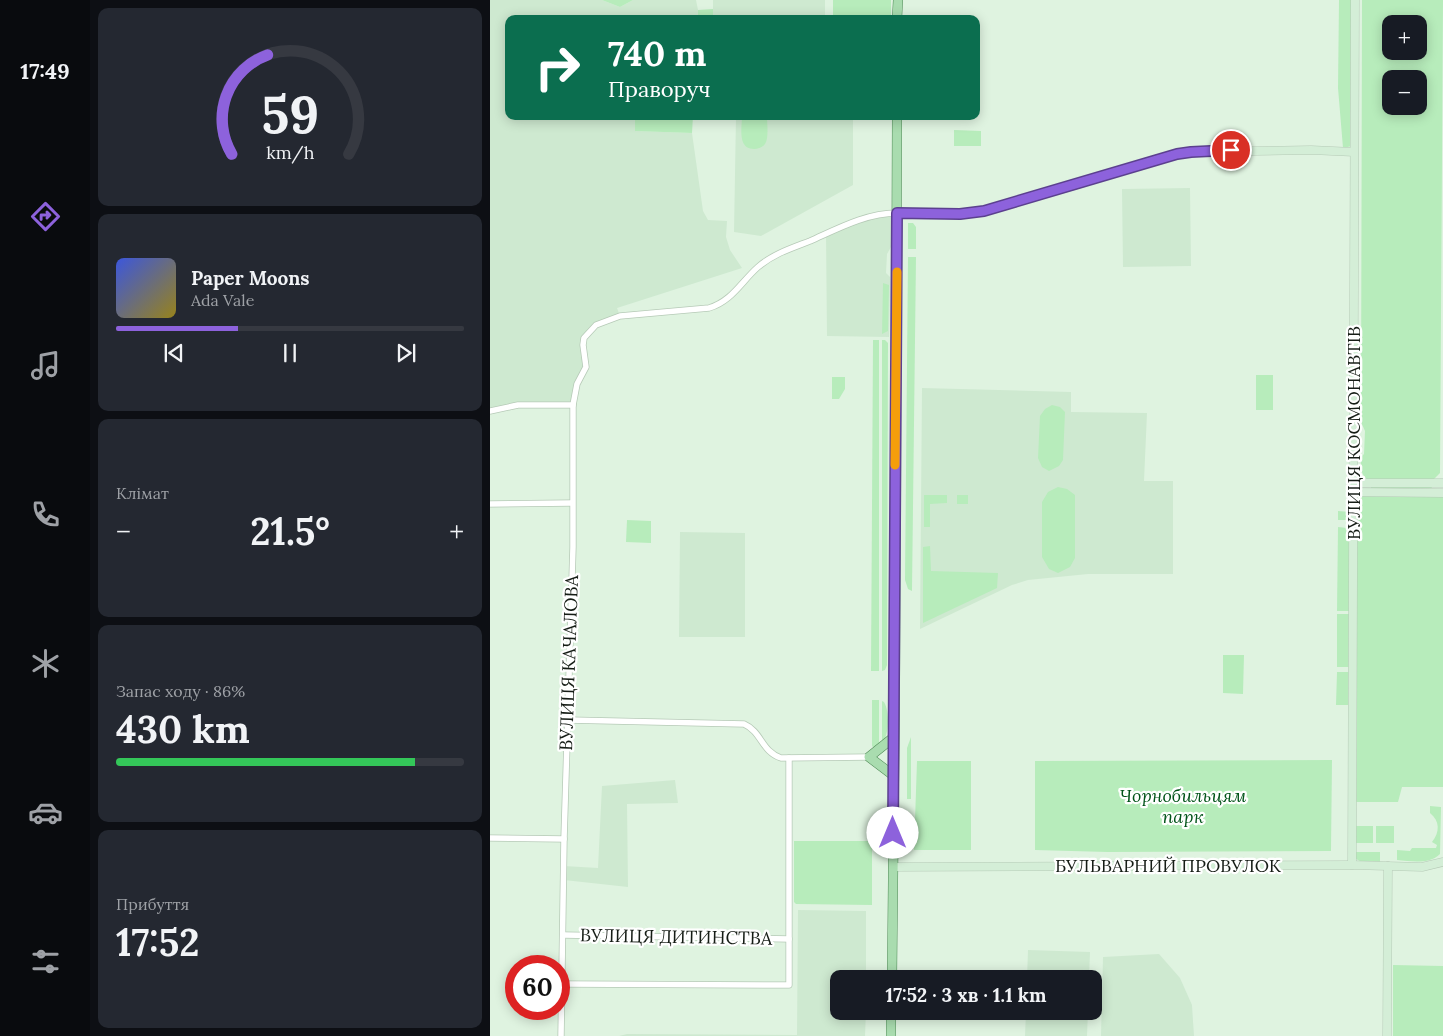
<!DOCTYPE html>
<html lang="uk">
<meta charset="utf-8">
<style>
body{margin:0;font-family:Lora,serif;background:#242831;color:#f1f3f6;height:100vh;display:flex;flex-direction:column;font-size:19px;white-space:nowrap}
*{box-sizing:border-box;margin:0}
p{font-size:16px;color:#9ea1a6}
.icon{flex:none;width:28px;height:28px;fill:none;stroke:currentColor;stroke-width:2;stroke-linecap:round;stroke-linejoin:round}
.map{position:relative;flex:1;overflow:hidden}
.panel{display:flex;flex-direction:column;gap:8px;padding:8px;background:#0d0f14;width:400px}
.panel>*{flex:none}
.top-card{position:absolute;left:15px;top:15px;width:475px;height:105px;border-radius:10px;box-shadow:0 2px 12px #0003;background:#0b6e4f;color:#fff;overflow:hidden}
.controls{position:absolute;left:892px;top:15px;display:grid;gap:10px}
.controls a{display:grid;place-items:center;width:45px;height:45px;border-radius:10px;background:#171b24;box-shadow:0 2px 12px #0003;font-size:25px}
.speed{position:absolute;left:15px;top:955px;display:flex;gap:10px;font-size:25px;font-weight:700;text-align:center}
.speed>*{display:grid;place-content:center;width:65px;height:65px;border-radius:50%;background:#171b24;box-shadow:0 2px 12px #0003;line-height:1}
.speed .limit{border:8px solid #d22;background:#fff;color:#111}
.pin{position:absolute;display:grid;place-items:center;width:42px;height:42px;color:#fff;margin:-21px;border:2px solid #fff;border-radius:50%;box-shadow:0 1px 5px #0007}
.me{position:absolute;width:55px;margin:-28px;rotate:0deg;stroke-linejoin:round;filter:drop-shadow(0 0 4px #0008)}
.turn{display:flex;align-items:center;gap:18px;height:105px;padding:0 20px;font-size:22px}
.turn .icon{width:65px;height:65px;stroke-width:2.5}
.turn b{display:block;font-size:35px;line-height:42px}
.big{font-size:38px;font-weight:700;line-height:1.1}
.panel .widget{flex:1;display:flex;flex-direction:column;justify-content:center;gap:8px;min-width:0;padding:0 18px;border-radius:10px;background:#242831}
.panel .dial{align-items:center;gap:0}
.dial svg{height:130px;overflow:visible;fill:none;stroke:#363941;stroke-width:7;stroke-linecap:round;text-anchor:middle}
.dial text{fill:#f1f3f6;stroke:none}
.song{display:flex;align-items:center;gap:15px}
.cover{width:60px;height:60px;border-radius:8px;background:linear-gradient(135deg,hsl(230 70% 55%),hsl(50 70% 35%))}
.played{height:5px;border-radius:2px;background:linear-gradient(90deg,#8d62dc 35%,#363941 35%)}
.keys{display:flex;justify-content:space-around;direction:ltr}
.heat{display:flex;justify-content:space-between;align-items:center;font-size:28px;direction:ltr}
.charge{height:8px;border-radius:4px;background:linear-gradient(90deg,#34c759 86%,#363941 0)}
.trip{position:absolute;left:340px;top:970px;width:272px;height:50px;border-radius:10px;background:#171b24;box-shadow:0 2px 12px #0003;font-weight:700;line-height:50px;text-align:center}
main{display:flex;flex:1;min-height:0}
.dock{display:flex;flex-direction:column;width:90px;justify-content:space-around;align-items:center;background:#090b0e;color:#9ea1a6}
.dock .icon{width:35px;height:35px}
.dock .current{color:#8d62dc}
.dock b{font-size:22px;color:#f1f3f6}
.map>svg:first-child{display:block}
.built{fill:#cee9d0}
.green{fill:#b7ecbb;fill-rule:evenodd}
.lines{fill:none;stroke-linecap:round;stroke-linejoin:round}
.street-casing{stroke:#b6cab7;stroke-width:7}
.secondary-casing{stroke:#b6cab7;stroke-width:9}
.primary-casing{stroke:#508a57;stroke-width:10}
.street{stroke:#fff;stroke-width:5.5}
.secondary{stroke:#d4eed7;stroke-width:8}
.primary{stroke:#a9dcaf;stroke-width:9}
.route-casing{stroke:#5c408f;stroke-width:12}
.route{stroke:#8d62dc;stroke-width:9}
.slow{stroke:#f59e0b;stroke-width:9}
.labels{text-anchor:middle;stroke-width:4.5;stroke-linejoin:round;paint-order:stroke}
.street-label{font-size:18px;fill:#151c15;stroke:#fff}
.park-label{font-size:18px;font-style:italic;fill:#005318;stroke:#fff}
</style>
<main>
<nav class="dock">
<b>17:49</b>
<svg class="icon current" aria-label="directions" viewBox="0 0 24 24"><path d="M12 3l9 9-9 9-9-9zM9 14v-3h6M13 9l2 2-2 2"/></svg>
<svg class="icon" aria-label="music" viewBox="0 0 24 24"><path d="M9 18V5l10-2v13"/><circle cx="6" cy="18" r="3"/><circle cx="16" cy="16" r="3"/></svg>
<svg class="icon" aria-label="phone" viewBox="0 0 24 24"><path d="M5 4h4l2 5-3 2q2 4 5 5l2-3 5 2v4C11 20 4 13 5 4z"/></svg>
<svg class="icon" aria-label="climate" viewBox="0 0 24 24"><path d="M12 3v18M4 7l16 10M4 17L20 7"/></svg>
<svg class="icon" aria-label="car" viewBox="0 0 24 24"><path d="M5 17H2v-5l4-1 3-4h7l3 4 3 1v5h-3M9 17h6M6 11h13"/><circle cx="7" cy="17" r="2"/><circle cx="17" cy="17" r="2"/></svg>
<svg class="icon" aria-label="filters" viewBox="0 0 24 24"><path d="M4 7h16M4 17h16"/><circle cx="9" cy="7" r="2"/><circle cx="15" cy="17" r="2"/></svg>
</nav>
<section class="panel">
<div class="widget dial"><svg viewBox="0 0 100 80">
<path d="M14 69A42 42 0 1 1 86 69"/>
<path d="M14 69A42 42 0 0 1 36 8" stroke="#8d62dc"/>
<text x="50" y="56" font-size="32" font-weight="700">59</text>
<text x="50" y="72" font-size="11">km/h</text>
</svg></div>
<div class="widget">
<div class="song"><i class="cover"></i><div><b>Paper Moons</b><p>Ada Vale</p></div></div>
<div class="played"></div>
<div class="keys"><svg class="icon" aria-label="previous" viewBox="0 0 24 24"><path d="M18 5L8 12l10 7zM5 5v14"/></svg><svg class="icon" aria-label="pause" viewBox="0 0 24 24"><path d="M8 5v14M16 5v14"/></svg><svg class="icon" aria-label="next" viewBox="0 0 24 24"><path d="M6 5l10 7-10 7zM19 5v14"/></svg></div>
</div>
<div class="widget"><p>Клімат</p>
<div class="heat"><a>−</a><b class="big">21.5°</b><a>+</a></div>
</div>
<div class="widget"><p>Запас ходу · 86%</p><b class="big">430 km</b><div class="charge"></div></div>
<div class="widget"><p>Прибуття</p><b class="big">17:52</b></div>
</section>
<div class="map">
<svg width="953" height="1036" viewBox="0 0 953 1036">
<rect width="100%" height="100%" fill="#dff3e0"/>
<g class="built">
<polygon points="0,0 112,0 130,7 143,0 206,0 208,10 208,19 19,19 19,116 145,116 145,131 202,133 213,211 218,220 237,221 236,237 240,250 252,268 127,308 130,316 114,321 94,338 95,355 92,377 83,405 50,405 0,411"/>
<rect x="223" y="0" width="112" height="19"/>
<polygon points="246,116 363,116 363,185 271,236 244,232"/>
<polygon points="700,188 701,266 633,267 632,189"/>
<polygon points="402,213 401,247 397,254 396,273 400,277 399,337 337,336 336,233 372,218"/>
<polygon points="432,388 581,392 581,412 657,413 654,481 683,481 683,574 598,574 538,580 522,585 430,629"/>
<polygon points="190,532 255,533 255,637 189,637"/>
<polygon points="185,780 188,803 137,804 138,887 74,880 74,866 108,868 112,786"/>
<polygon points="308,910 376,911 376,979 349,979 349,1011 376,1011 375,1036 129,1036 137,1034 307,1035"/>
<polygon points="538,950 600,952 599,979 537,979"/>
<polygon points="669,954 690,978 702,1005 704,1036 611,1036 613,957"/>
<polygon points="536,1011 598,1011 597,1036 535,1036"/>
</g>
<g class="green">
<polygon points="112,0 143,0 130,7"/>
<rect x="343" y="0" width="58" height="19"/>
<polygon points="849,0 864,0 862,146 853,148 848,88"/>
<path d="M872,0H953L950,473L943,480H878C870,474 871,467 871,457L874,454L875,431L871,422ZM901,24H929V51H901ZM901,79H929V106H901Z"/>
<polygon points="223,9 223,19 208,19 208,10"/>
<polygon points="145,116 203,116 202,133 145,131"/>
<path d="M252,116H277C277,124 279,138 275,144C273,147 268,149 264,149C247,149 252,127 252,116Z"/>
<polygon points="464,130 491,131 491,146 464,146"/>
<polygon points="418,223 423,223 426,227 426,249 418,249"/>
<polygon points="418,257 426,257 422,591 418,589 415,580"/>
<polygon points="393,283 399,285 398,331 392,334"/>
<polygon points="383,340 389,340 389,671 381,671"/>
<polygon points="392,340 395,340 398,343 397,665 395,670 392,671"/>
<rect x="766" y="375" width="17" height="35"/>
<polygon points="342,377 355,377 355,389 349,399 342,399"/>
<polygon points="562,405 570,407 575,412 573,460 569,466 559,471 552,467 548,458 550,416 555,409"/>
<polygon points="881,486 941,486 942,488 881,489"/>
<polygon points="568,487 577,489 585,495 585,558 580,567 568,573 559,569 552,557 552,502 558,492"/>
<polygon points="863,492 953,493 953,787 912,787 908,802 862,802"/>
<polygon points="434,495 457,495 457,503 440,504 440,527 434,527"/>
<rect x="467" y="495" width="11" height="9"/>
<polygon points="848,511 860,512 860,520 848,520"/>
<polygon points="137,520 161,521 161,543 136,542"/>
<polygon points="848,527 857,528 860,536 860,611 847,611"/>
<polygon points="440,546 441,571 508,573 507,588 433,623 433,547"/>
<polygon points="847,614 860,614 859,667 847,667"/>
<polygon points="733,655 754,655 753,694 733,693"/>
<polygon points="847,672 859,672 859,705 846,705"/>
<polygon points="382,700 389,700 389,746 385,749 382,746"/>
<path d="M392,701L394,702C400,712 399,735 392,744Z"/>
<polygon points="421,737 421,799 417,799 417,748"/>
<polygon points="842,760 841,851 618,852 545,850 545,761"/>
<polygon points="427,761 481,761 481,850 424,850"/>
<path d="M940,806L951,807L950,854C939,865 921,861 907,860V850L920,851L922,848H946L947,845L942,842C950,832 950,821 940,813Z"/>
<polygon points="416,816 421,816 420,850 415,849"/>
<rect x="865" y="826" width="18" height="17"/>
<rect x="886" y="826" width="18" height="17"/>
<polygon points="304,841 382,841 382,905 306,904 304,902"/>
<polygon points="863,852 890,852 890,862 870,861 864,858"/>
<polygon points="903,965 953,966 953,1036 903,1036"/>
</g>
<g class="lines">
<defs>
<g id="street">
<polyline points="0,411 28,405 83,405"/>
<polyline points="0,504 82,503"/>
<path d="M78,720L254,724C272,732 271,751 291,758L379,757"/>
<polyline points="0,838 74,839"/>
<polyline points="73,935 299,939"/>
<polyline points="73,984 299,985 299,758"/>
<path d="M71,1036L74,839L83,547V405L87,384L96,367L93,345L94,338L106,325L130,316L219,308C242,301 251,282 268,267C283,254 302,248 320,241C347,229 376,213 407,213"/>
</g>
<g id="secondary">
<polyline points="407,213 470,214 494,211 586,185 668,159 701,152 821,150 864,152"/>
<polyline points="863,483 953,483"/>
<polyline points="863,492 953,493"/>
<polyline points="862,865 865,0"/>
<polyline points="403,867 862,865 932,867 953,862"/>
<polyline points="897,1036 898,866"/>
</g>
<g id="primary">
<polyline points="407,19 408,0"/>
<polyline points="404,776 379,757 404,737"/>
<polyline points="402,979 405,684 407,116"/>
<polyline points="401,1011 401,1036"/>
</g>
</defs>
<use href="#street" class="street-casing"/>
<use href="#secondary" class="secondary-casing"/>
<use href="#primary" class="primary-casing"/>
<use href="#street" class="street"/>
<use href="#secondary" class="secondary"/>
<use href="#primary" class="primary"/>
</g>
<g class="lines">
<defs>
<polyline id="route" points="403,833 407,213 470,214 494,211 687,154 701,152 741,150"/>
</defs>
<use href="#route" class="route-casing"/>
<use href="#route" class="route"/>
<polyline class="slow" points="405,465 407,272"/>
</g>
<g class="labels">
<g class="street-label">
<text transform="translate(864 433) rotate(-90)" y="6">ВУЛИЦЯ КОСМОНАВТІВ</text>
<text transform="translate(79 663) rotate(-88)" y="6">ВУЛИЦЯ КАЧАЛОВА</text>
<text x="678" y="872">БУЛЬВАРНИЙ ПРОВУЛОК</text>
<text transform="translate(186 937) rotate(1)" y="6">ВУЛИЦЯ ДИТИНСТВА</text>
</g>
<g class="park-label">
<text x="693" y="802">Чорнобильцям<tspan x="693" dy="21">парк</tspan></text>
</g>
</g>
</svg>
<div class="controls">
<a>+</a>
<a>−</a>
</div>
<div class="speed"><div class="limit">60</div></div>
<div class="pin" style="left:741px;top:150px;background:#d93025"><svg class="icon" aria-label="arrive" viewBox="0 0 24 24"><path d="M6 21V4h12l-3 4 3 4H6"/></svg></div>
<svg class="me" style="left:403px;top:833px" viewBox="-20 -20 40 40"><circle r="19" fill="#fff"/><path d="M0-13L10 11 0 6-10 11z" fill="#8d62dc"/></svg>
<div class="trip">17:52 · 3 хв · 1.1 km</div>
<div class="top-card">
<div class="turn"><svg class="icon" aria-label="right" viewBox="0 0 24 24"><path d="M7 20v-9h11M14 6l5 5-5 5"/></svg><div><b>740 m</b>Праворуч</div></div>
</div>
</div>
</main>
